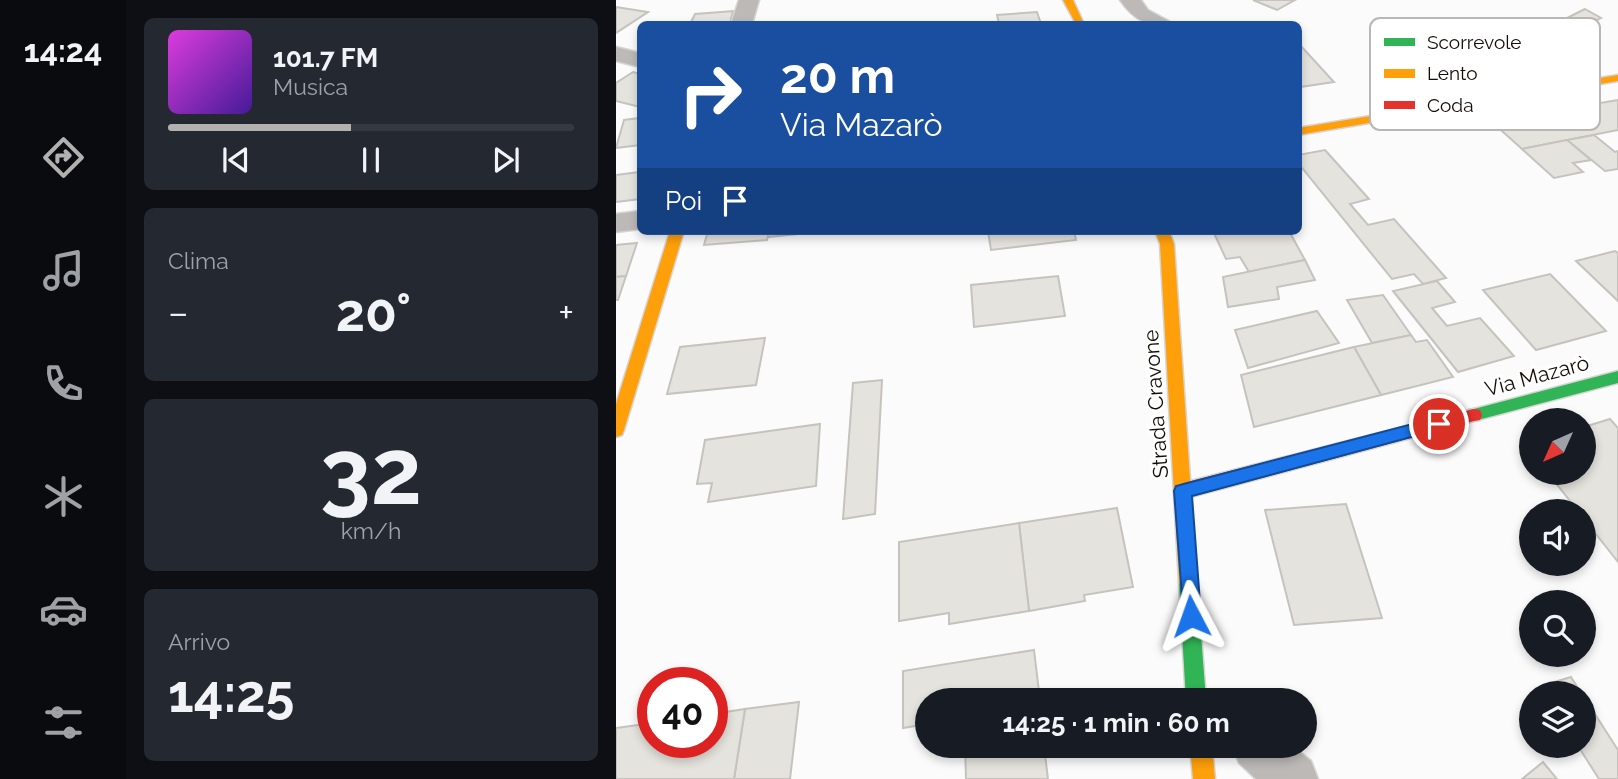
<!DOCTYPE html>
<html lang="it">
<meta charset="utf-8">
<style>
body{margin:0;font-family:Raleway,sans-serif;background:#242831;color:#f1f3f6;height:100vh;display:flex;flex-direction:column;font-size:26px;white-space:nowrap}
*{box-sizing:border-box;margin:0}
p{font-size:23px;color:#9ea1a6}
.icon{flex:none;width:38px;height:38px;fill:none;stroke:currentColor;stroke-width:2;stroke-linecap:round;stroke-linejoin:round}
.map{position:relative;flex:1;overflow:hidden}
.panel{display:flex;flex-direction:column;gap:18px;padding:18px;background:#0d0f14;width:490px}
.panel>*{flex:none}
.guide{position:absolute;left:21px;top:21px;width:665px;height:214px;border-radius:10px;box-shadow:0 4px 10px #0003;background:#1a4fa0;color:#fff;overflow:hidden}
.needle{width:46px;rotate:225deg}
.tools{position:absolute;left:903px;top:408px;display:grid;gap:14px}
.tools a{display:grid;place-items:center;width:77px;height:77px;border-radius:50%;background:#171b24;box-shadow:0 4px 10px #0003;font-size:35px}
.speed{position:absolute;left:21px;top:667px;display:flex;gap:14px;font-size:35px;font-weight:700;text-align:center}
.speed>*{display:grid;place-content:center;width:91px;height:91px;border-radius:50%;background:#171b24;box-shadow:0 4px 10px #0003;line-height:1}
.speed .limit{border:10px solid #d22;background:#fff;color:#111}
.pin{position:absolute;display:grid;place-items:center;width:60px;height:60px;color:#fff;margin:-30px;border:4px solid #fff;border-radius:50%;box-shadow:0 2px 7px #0007}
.me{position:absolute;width:77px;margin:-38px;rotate:356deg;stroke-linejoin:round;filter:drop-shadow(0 0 5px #0008)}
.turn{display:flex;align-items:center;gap:24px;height:147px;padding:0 28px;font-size:32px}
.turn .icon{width:91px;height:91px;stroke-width:2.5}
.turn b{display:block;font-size:49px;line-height:60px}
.then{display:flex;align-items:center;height:66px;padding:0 28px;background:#0003;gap:14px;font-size:26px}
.big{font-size:52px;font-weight:700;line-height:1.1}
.panel .widget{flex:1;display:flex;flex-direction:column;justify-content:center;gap:10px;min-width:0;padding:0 24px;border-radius:10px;background:#242831}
.panel .dial{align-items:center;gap:0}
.dial b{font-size:91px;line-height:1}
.song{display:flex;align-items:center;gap:21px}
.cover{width:84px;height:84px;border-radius:10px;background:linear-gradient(135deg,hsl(300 70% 55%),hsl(260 70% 35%))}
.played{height:7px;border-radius:4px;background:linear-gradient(90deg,#b2b1b0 45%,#363941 45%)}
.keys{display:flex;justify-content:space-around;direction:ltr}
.heat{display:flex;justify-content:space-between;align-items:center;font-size:38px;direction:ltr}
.trip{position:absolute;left:299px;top:688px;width:402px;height:70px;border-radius:35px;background:#171b24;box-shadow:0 4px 10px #0003;font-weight:700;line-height:70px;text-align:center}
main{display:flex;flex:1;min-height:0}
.dock{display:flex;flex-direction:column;width:126px;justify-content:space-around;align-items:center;background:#090b0e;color:#9ea1a6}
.dock .icon{width:49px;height:49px}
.dock .on{color:#b2b1b0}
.dock b{font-size:32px;color:#f1f3f6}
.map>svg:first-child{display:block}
.building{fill:#e5e3dd;stroke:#c6c3be;stroke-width:2}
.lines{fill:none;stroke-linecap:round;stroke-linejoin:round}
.street-casing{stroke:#d6d5d4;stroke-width:3}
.fast-casing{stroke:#d6d5d4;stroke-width:3}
.slow-casing{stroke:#d6d5d4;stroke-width:3}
.jam-casing{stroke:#d6d5d4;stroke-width:3}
.street{fill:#bdb9b6;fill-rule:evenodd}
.fast{fill:#30b455;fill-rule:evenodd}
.slow{fill:#ff9f0a;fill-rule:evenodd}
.jam{fill:#e5322d;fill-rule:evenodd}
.route{fill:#1a73e8;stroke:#114b97;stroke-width:2}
.labels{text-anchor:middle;stroke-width:6;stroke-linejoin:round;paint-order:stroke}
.street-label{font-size:21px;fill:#150d05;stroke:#fff}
.key{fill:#fff;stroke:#b9b6b4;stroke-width:2}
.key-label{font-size:19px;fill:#150d05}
</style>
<main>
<nav class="dock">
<b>14:24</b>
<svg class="icon on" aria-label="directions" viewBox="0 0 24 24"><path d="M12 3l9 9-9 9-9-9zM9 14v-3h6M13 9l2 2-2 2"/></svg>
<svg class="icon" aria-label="music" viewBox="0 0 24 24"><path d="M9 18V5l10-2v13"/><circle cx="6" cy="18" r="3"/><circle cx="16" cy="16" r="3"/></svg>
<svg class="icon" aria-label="phone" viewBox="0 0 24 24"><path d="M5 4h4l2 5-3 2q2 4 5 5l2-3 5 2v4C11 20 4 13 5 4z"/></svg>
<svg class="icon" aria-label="climate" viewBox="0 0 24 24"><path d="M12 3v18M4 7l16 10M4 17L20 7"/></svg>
<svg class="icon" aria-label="car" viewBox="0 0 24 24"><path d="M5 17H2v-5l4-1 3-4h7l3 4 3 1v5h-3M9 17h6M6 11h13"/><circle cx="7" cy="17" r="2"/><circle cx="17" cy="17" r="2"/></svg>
<svg class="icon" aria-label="filters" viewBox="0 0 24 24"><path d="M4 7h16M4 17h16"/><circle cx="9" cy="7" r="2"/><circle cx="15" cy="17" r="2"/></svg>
</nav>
<section class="panel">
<div class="widget">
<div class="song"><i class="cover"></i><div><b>101.7 FM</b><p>Musica</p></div></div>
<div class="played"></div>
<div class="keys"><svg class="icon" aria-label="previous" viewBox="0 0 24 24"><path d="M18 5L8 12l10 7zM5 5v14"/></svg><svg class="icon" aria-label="pause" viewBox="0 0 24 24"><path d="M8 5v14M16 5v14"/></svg><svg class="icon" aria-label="next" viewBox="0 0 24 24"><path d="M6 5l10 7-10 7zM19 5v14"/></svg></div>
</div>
<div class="widget"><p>Clima</p>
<div class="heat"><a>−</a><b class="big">20°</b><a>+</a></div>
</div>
<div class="widget dial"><b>32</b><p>km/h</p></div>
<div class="widget"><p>Arrivo</p><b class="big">14:25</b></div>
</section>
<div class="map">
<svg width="1002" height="779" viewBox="0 0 1002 779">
<rect width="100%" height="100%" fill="#fbfbfb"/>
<g class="building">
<polygon points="637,0 679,0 661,10"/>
<polygon points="0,7 32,12 0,33"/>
<polygon points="969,9 985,18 975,23 980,26 967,29 947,20"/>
<polygon points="117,11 114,23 74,24 79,14"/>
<polygon points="421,12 425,24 383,24 381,15"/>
<polygon points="684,45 718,82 684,87"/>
<polygon points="17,72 24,74 24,107 0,101 0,83"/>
<polygon points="1002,100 1002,130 906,149 877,123 958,108 964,113 979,110 972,105"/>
<polygon points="24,118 24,145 0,148 8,120"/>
<polygon points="978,135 999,152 1002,151 1002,169 989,171 951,140"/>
<polygon points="951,140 975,160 957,163 967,172 938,178 906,149"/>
<polygon points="709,150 753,199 734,204 752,225 778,219 830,278 807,284 798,274 776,279 682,163 682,155"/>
<polygon points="24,172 24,199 0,202 0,175"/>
<polygon points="92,231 153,231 151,240 88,245"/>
<polygon points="153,231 211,231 152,237"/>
<polygon points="372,231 458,231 460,240 375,250"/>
<polygon points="597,231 673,231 689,260 633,272 624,257 610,259"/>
<polygon points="21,243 10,276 0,277 0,245"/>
<polygon points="999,251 1002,253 1002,301 960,261"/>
<polygon points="689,260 699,280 661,287 663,299 612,307 607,277"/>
<polygon points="934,274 990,331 920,350 867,290"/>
<polygon points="10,276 2,300 0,300 0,277"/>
<polygon points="442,276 449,316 358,327 355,285"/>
<polygon points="821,281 839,302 816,308 831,326 864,318 898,356 842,372 777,291"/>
<polygon points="767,295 795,335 756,343 731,300"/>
<polygon points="701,311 723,343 632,368 619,330"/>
<polygon points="795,335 800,342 811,340 837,377 765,395 738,347"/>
<polygon points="149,338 140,385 51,394 64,347"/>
<polygon points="738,347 765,395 638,427 625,375"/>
<polygon points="266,380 259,514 227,519 237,383"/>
<polygon points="994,419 1002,428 1002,562 968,519 968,511 962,511 931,472 968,472 968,427"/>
<polygon points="204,424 200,486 92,502 96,483 81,484 89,440"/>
<polygon points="730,504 766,618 678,625 649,510"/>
<polygon points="501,508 517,587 468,595 469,601 413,611 403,523"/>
<polygon points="403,523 413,611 333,624 333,613 283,621 283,542"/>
<polygon points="418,650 424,700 312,700 312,724 287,728 287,671"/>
<polygon points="955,677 965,693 930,693 925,686"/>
<polygon points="968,697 1002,750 1002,779 983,779 962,746 968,746"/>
<polygon points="183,702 174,779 118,779 129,709"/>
<polygon points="129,709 118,779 0,779 0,728 37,723 37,742 96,742 96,714"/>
<polygon points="349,746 428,746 432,779 350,779"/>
<polygon points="927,762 941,779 906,779"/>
</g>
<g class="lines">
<defs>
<g id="street">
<polygon points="123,0 143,0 136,24 115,24"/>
<path d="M504,0H525L532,10L558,24C532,26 519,22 504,0Z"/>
<polygon points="0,47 24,53 24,67 0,61"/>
<polygon points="24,211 24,229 0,232 0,214"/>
<polygon points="616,746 676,746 695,761 702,779 640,779 623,763"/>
</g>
<g id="fast">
<polygon points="1002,371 1002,383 858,421 852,420 850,415 852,410 858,409"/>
<polygon points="572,573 579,576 581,582 590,700 570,700 563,582 565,576"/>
</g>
<g id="slow">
<polygon points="447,0 457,0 468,24 460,24"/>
<polygon points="1002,75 1002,81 682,135 682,128"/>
<polygon points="54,231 68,231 8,430 6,435 0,437 0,404"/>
<polygon points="539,231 553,231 558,244 581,582 579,588 572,591 565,588 563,582 544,244"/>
<polygon points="574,746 596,746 599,779 577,779"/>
</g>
<polygon id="jam" points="858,409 864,410 866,415 864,420 858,421 567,499 561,496 558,491 561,486 567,483"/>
</defs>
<use href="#street" class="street-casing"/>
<use href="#fast" class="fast-casing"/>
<use href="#slow" class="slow-casing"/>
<use href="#jam" class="jam-casing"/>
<use href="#street" class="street"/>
<use href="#fast" class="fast"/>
<use href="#slow" class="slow"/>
<use href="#jam" class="jam"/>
</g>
<polygon class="route" points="823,417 831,424 829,428 576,496 585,616 582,623 575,626 568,623 558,491 560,486"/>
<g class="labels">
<g class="street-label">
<text transform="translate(921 376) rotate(-15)" y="7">Via Mazarò</text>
<text transform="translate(540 404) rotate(-94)" y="7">Strada Cravone</text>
</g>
</g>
<rect x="754" y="18" width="230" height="112" rx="10" class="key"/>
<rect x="768" y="38" width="31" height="8" fill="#30b455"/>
<rect x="768" y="69" width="31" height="9" fill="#ff9f0a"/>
<rect x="768" y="101" width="31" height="8" fill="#e5322d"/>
<g class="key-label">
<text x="811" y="49">Scorrevole</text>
<text x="811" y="80">Lento</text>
<text x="811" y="112">Coda</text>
</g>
</svg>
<div class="tools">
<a><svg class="needle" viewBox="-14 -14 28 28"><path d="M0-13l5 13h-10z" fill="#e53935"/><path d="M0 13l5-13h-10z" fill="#9ea1a6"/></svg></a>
<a><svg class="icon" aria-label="sound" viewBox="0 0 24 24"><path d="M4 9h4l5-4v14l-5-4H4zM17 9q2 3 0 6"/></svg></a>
<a><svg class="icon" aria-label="search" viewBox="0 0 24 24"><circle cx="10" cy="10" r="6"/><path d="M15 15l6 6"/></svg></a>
<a><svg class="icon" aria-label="layers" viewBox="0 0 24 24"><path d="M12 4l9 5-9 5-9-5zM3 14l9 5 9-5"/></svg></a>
</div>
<div class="speed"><div class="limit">40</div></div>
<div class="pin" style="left:823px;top:424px;background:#d93025"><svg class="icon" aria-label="arrive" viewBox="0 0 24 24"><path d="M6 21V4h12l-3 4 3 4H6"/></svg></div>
<svg class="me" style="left:575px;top:616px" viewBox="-20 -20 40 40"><path d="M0-17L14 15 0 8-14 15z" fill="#1a73e8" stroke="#fff" stroke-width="4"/></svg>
<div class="trip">14:25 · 1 min · 60 m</div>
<div class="guide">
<div class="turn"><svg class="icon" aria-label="right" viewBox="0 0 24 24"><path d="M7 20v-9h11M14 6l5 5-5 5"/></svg><div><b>20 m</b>Via Mazarò</div></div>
<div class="then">Poi<svg class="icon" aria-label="arrive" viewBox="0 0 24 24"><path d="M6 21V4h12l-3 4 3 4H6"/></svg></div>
</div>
</div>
</main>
